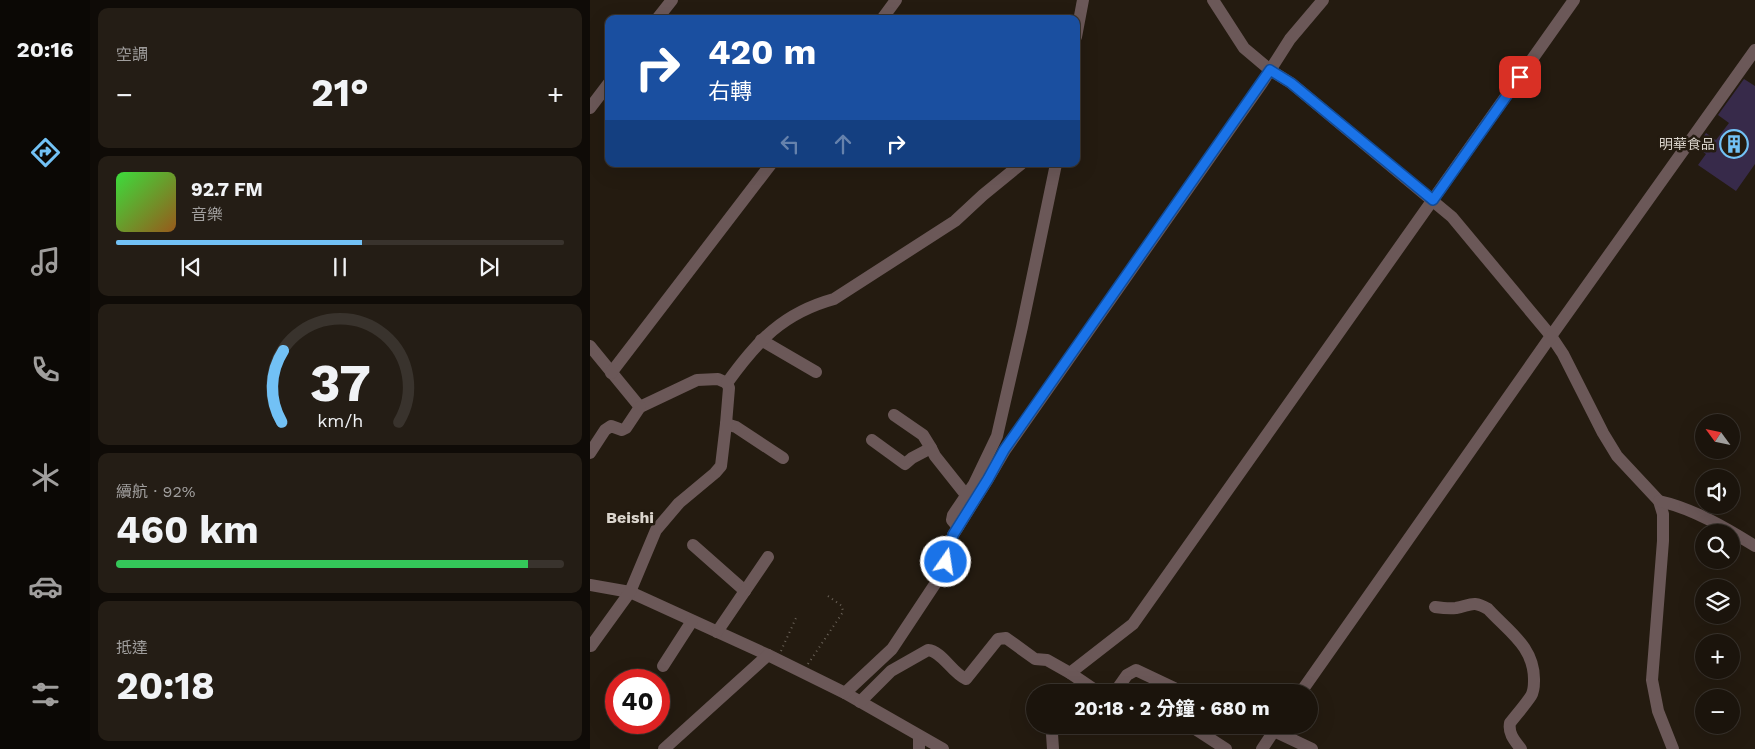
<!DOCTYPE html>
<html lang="zh-TW">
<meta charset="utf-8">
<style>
body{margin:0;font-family:"Work Sans","Noto Sans TC",sans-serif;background:#241d15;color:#f1f3f6;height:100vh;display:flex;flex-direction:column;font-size:19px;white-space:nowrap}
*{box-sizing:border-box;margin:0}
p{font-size:16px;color:#a09e9d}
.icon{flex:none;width:28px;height:28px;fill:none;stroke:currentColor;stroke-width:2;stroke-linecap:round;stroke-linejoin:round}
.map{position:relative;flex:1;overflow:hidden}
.details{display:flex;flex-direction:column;gap:8px;padding:8px;background:#0f0b07;width:500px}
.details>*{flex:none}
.guide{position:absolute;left:15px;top:15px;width:475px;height:152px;border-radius:10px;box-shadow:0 5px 20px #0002,0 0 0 1px #39332d;background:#1a4fa0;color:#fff;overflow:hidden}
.needle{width:32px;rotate:303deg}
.buttons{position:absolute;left:1105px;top:414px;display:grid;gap:10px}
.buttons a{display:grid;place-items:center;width:45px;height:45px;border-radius:50%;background:#1b140c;box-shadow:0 5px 20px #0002,0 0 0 1px #39332d;font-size:25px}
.speed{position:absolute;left:15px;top:669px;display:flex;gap:10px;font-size:25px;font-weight:700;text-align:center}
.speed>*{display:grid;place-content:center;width:65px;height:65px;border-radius:50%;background:#1b140c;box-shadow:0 5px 20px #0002,0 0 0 1px #39332d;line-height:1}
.speed .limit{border:8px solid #d22;background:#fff;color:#111}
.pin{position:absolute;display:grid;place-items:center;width:42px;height:42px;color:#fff;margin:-21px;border-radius:10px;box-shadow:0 2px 8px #0006}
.me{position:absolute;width:55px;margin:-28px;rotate:13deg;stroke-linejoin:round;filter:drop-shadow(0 0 4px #0008)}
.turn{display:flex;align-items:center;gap:18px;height:105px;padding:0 20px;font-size:22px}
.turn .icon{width:65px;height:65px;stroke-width:2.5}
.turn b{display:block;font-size:35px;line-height:42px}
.lanes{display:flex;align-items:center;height:48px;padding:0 20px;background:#0003;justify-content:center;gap:25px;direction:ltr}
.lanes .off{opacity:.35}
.big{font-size:38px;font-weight:700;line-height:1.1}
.details .widget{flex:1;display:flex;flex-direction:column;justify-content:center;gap:8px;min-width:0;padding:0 18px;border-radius:10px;background:#241d15}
.details .dial{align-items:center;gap:0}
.dial svg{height:130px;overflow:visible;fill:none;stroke:#39332d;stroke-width:7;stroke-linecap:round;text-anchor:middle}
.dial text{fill:#f1f3f6;stroke:none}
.song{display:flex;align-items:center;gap:15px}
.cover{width:60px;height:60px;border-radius:8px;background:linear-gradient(135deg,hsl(120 70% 55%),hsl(30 70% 35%))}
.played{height:5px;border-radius:2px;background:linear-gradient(90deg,#72c1f5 55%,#39332d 55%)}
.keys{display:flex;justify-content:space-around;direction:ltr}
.heat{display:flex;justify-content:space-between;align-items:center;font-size:28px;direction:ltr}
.charge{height:8px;border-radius:4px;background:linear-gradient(90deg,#34c759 92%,#39332d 0)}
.trip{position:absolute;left:436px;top:684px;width:292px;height:50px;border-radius:25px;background:#1b140c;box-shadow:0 5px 20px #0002,0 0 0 1px #39332d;font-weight:700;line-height:50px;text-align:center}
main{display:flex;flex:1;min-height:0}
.tab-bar{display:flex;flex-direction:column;width:90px;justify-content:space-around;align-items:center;background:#0b0805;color:#a09e9d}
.tab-bar .icon{width:35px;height:35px}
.tab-bar .selected{color:#72c1f5}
.tab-bar b{font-size:22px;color:#f1f3f6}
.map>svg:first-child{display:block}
.building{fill:#372a4a}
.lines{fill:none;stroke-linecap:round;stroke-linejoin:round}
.path{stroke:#6b6359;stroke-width:2;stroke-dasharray:1 4;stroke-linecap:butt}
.minor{stroke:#6b5858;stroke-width:12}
.route-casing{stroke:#114b97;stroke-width:12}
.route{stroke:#1a73e8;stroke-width:9}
.labels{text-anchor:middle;stroke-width:5;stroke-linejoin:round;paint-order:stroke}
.poi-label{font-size:14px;fill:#dbd5cd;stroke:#241b10;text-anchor:end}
.quarter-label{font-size:16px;font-weight:bold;fill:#dbd5cd;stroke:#241b10}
</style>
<main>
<nav class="tab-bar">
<b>20:16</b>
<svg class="icon selected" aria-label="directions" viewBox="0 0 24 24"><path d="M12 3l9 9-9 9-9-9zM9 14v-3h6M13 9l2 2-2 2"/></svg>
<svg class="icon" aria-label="music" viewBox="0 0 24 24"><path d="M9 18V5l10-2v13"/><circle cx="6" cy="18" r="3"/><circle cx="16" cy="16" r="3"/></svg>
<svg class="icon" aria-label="phone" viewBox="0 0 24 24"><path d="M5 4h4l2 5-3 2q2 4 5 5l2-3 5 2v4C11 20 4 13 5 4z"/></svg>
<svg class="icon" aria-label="climate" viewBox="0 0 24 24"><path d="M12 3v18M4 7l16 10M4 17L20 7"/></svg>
<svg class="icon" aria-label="car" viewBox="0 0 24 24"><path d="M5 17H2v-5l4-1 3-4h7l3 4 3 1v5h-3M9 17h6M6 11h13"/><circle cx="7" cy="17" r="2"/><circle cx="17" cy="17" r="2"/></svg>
<svg class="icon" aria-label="filters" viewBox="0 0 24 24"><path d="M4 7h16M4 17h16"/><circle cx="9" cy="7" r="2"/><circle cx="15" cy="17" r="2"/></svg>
</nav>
<section class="details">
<div class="widget"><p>空調</p>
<div class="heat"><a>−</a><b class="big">21°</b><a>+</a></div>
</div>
<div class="widget">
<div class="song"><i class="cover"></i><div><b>92.7 FM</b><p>音樂</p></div></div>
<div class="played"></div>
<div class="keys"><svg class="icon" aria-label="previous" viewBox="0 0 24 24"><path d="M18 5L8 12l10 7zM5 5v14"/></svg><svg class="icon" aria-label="pause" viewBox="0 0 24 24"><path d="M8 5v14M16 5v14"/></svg><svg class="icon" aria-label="next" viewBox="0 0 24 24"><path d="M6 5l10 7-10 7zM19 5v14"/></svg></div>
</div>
<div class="widget dial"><svg viewBox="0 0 100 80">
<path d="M14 69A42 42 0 1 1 86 69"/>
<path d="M14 69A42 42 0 0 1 15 25" stroke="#72c1f5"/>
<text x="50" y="56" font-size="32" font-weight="700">37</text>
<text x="50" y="72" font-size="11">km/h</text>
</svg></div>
<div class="widget"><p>續航 · 92%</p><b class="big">460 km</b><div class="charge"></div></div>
<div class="widget"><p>抵達</p><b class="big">20:18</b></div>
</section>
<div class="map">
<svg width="1165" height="749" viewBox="0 0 1165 749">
<rect width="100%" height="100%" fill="#241b10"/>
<polygon class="building" points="1154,79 1165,86 1165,164 1146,191 1108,165 1116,154 1106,147 1116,133 1126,140 1139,123 1128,115"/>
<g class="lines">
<g class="path">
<polyline points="191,651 206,618"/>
<polyline points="218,664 253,612 252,606 238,596"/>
</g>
<g class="minor">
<polyline points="623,0 654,48 680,70 701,83 862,217 961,336 973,354 1013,433 1027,456 1069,501 1073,514 1073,541 1062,680 1068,711 1083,749"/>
<polyline points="67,19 82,0"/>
<polyline points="292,19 306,0"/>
<polyline points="486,37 493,0"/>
<polyline points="0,108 19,83"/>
<polyline points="171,340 226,372"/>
<polyline points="0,346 50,407 107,380 128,379 137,383"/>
<polyline points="21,373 181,164"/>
<polyline points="304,415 333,435 341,448"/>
<polyline points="136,424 146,427 193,458"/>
<polyline points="282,440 315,464 322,458 341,448 345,456 376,495 383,500"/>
<polyline points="0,453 15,430 21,426 32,430 36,428 50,407"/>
<path d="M1069,501C1102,508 1136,528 1165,546"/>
<polyline points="368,527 362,520 363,515 384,484 407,436 432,327 466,164"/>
<polyline points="103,545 155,591"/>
<polyline points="0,585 40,592 178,655 255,693 353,749"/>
<path d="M845,607C852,608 859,609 866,608C881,605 883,600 898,609C918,631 945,647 944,681C944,686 944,691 941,696C935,705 927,714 920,723C918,734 925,741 931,749"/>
<polyline points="127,632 178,557"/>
<path d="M0,645L1,646L40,592L66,530L89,503L125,473L131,466L136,424L139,388L137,383C167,341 193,313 244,299L365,221L393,195L431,164"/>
<polyline points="73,666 102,621"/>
<polyline points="480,673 543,624 984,0"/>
<polyline points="525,692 537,675 546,670 584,688 587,692"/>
<polyline points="711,692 961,336 1165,50"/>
<polyline points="255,693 302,649 353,572 363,535 398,479 415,450 672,83 700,39 733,0"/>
<path d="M270,702L301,671L338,650C352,651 362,673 376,679L408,639L416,638L445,659L457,660L480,673L508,692"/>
<polyline points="599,725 636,749"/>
<polyline points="684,731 722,749"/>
<polyline points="462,734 463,749"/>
<polyline points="329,736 329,749"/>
<polyline points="74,749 178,655"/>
<polyline points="672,749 688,725"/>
</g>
</g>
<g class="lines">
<defs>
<polyline id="route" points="356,562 363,535 398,479 414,450 680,70 701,83 843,200 930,77"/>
</defs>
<use href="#route" class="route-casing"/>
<use href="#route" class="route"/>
</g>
<defs>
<symbol id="building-ring" viewBox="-11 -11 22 22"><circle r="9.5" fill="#241b10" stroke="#72c1f5" stroke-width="1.5"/><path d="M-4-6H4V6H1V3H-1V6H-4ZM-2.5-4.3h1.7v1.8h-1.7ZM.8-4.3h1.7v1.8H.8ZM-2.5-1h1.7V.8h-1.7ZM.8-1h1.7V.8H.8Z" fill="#72c1f5"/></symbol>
</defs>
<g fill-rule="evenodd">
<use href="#building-ring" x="1128" y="128" width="32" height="32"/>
</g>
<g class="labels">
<g class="poi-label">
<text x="1125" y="149">明華食品</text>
</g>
<g class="quarter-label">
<text x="40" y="523">Beishi</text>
</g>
</g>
</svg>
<div class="buttons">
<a><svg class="needle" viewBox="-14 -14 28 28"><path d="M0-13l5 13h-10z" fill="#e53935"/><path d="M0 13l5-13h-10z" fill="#a09e9d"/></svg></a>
<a><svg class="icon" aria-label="sound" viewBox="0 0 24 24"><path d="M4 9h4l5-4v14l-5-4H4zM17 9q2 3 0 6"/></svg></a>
<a><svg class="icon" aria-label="search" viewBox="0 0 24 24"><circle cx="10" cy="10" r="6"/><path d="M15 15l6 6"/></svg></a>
<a><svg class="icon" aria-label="layers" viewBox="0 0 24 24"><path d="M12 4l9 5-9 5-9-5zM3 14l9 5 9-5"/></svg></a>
<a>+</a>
<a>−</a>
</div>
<div class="speed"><div class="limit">40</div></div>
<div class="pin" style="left:930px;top:77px;background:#d93025"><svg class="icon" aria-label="arrive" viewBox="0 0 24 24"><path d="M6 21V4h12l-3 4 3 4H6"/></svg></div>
<svg class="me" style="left:356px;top:562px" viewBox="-20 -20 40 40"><circle r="17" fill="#1a73e8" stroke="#fff" stroke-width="3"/><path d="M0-11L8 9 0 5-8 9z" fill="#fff"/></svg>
<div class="trip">20:18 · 2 分鐘 · 680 m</div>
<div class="guide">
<div class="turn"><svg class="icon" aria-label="right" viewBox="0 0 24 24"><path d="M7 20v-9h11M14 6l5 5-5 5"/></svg><div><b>420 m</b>右轉</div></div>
<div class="lanes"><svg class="icon off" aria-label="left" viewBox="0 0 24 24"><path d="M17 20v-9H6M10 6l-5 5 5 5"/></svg><svg class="icon off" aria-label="ahead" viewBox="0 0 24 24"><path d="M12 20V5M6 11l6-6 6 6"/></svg><svg class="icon" aria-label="right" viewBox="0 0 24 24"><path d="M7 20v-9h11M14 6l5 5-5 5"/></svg></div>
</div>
</div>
</main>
